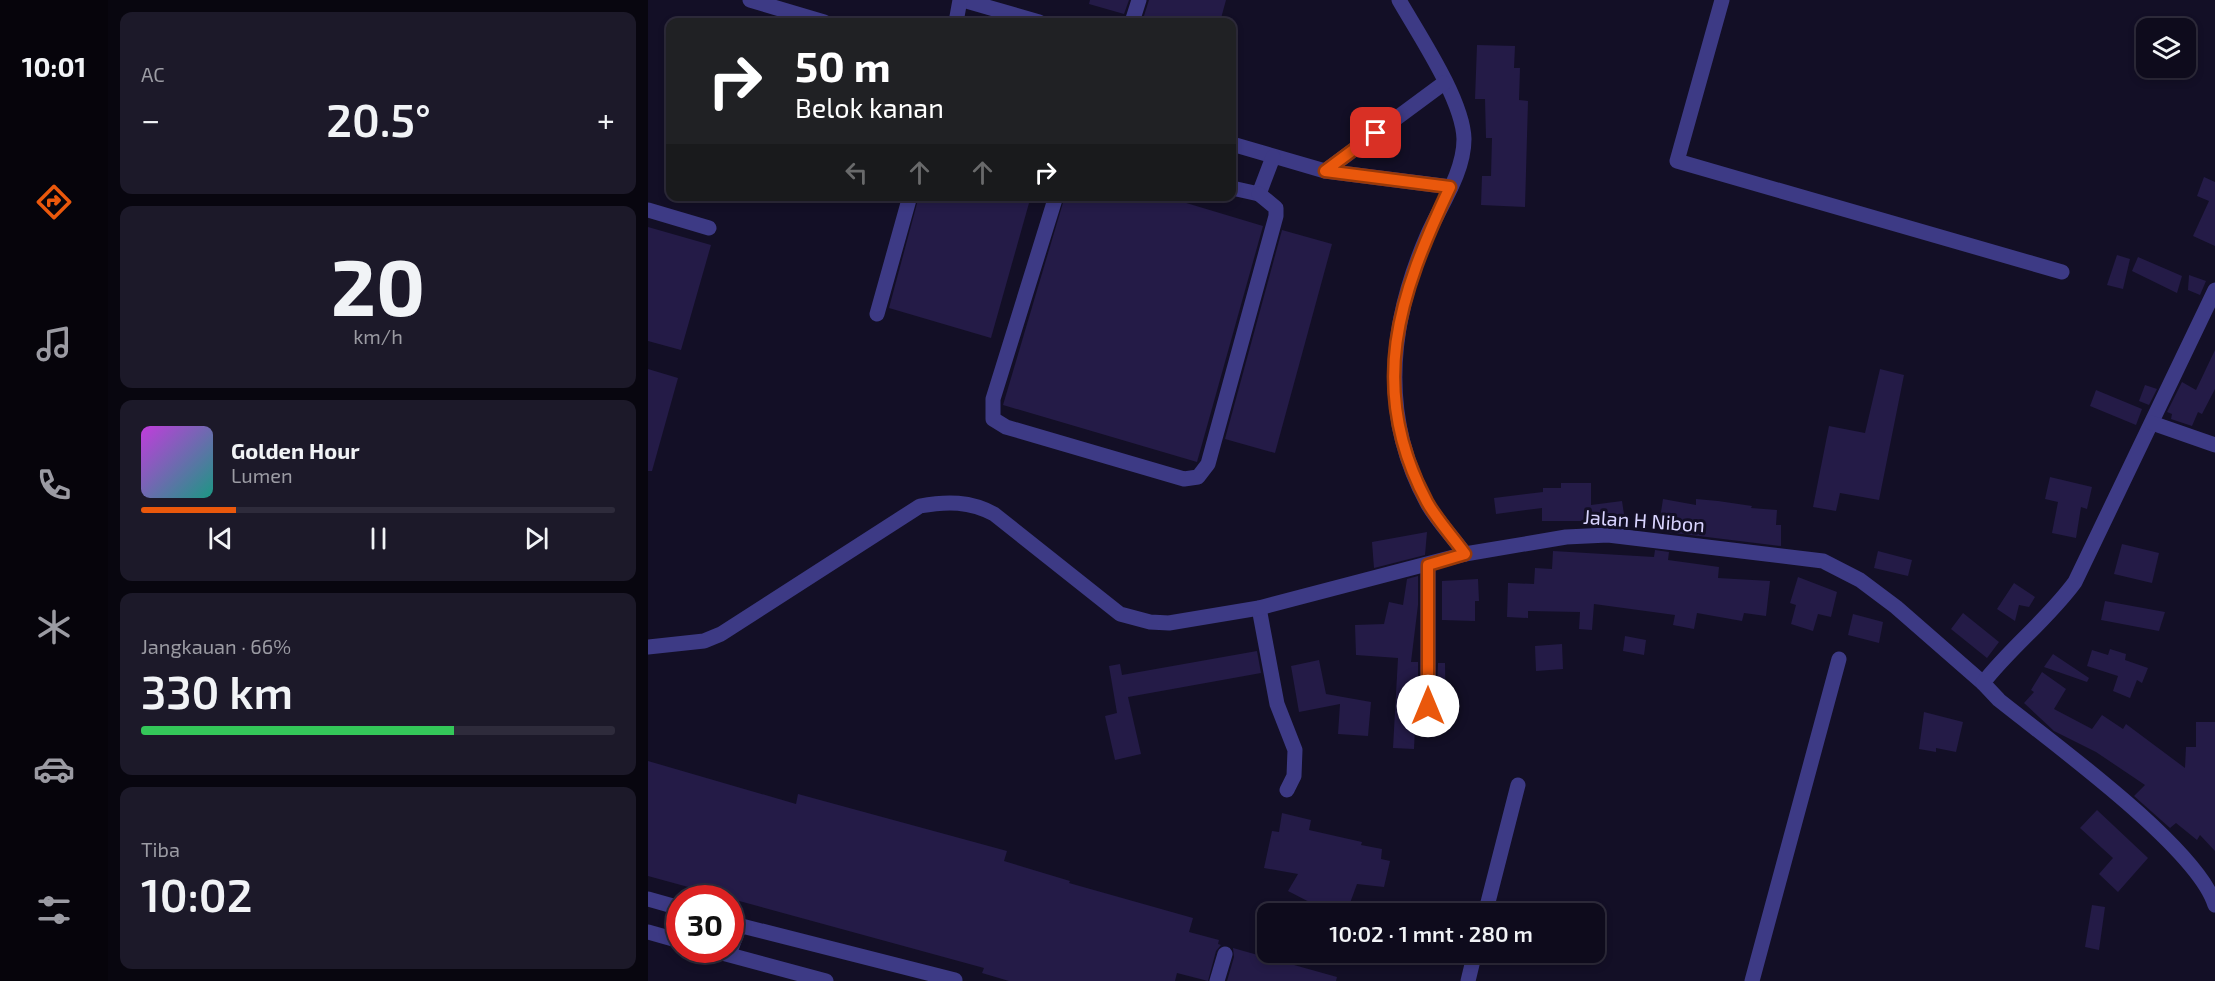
<!DOCTYPE html>
<html lang="id">
<meta charset="utf-8">
<style>
body{margin:0;font-family:"Exo 2",sans-serif;background:#1c1929;color:#f1f3f6;height:100vh;display:flex;flex-direction:column;font-size:22px;white-space:nowrap}
*{box-sizing:border-box;margin:0}
p{font-size:20px;color:#9b9ba3}
.icon{flex:none;width:33px;height:33px;fill:none;stroke:currentColor;stroke-width:2;stroke-linecap:round;stroke-linejoin:round}
.map{position:relative;flex:1;overflow:hidden}
.drawer{display:flex;flex-direction:column;gap:12px;padding:12px;background:#08060f;width:540px}
.drawer>*{flex:none}
.top-card{position:absolute;left:18px;top:18px;width:570px;height:183px;border-radius:12px;box-shadow:0 3px 9px #0003,0 0 0 2px #2e2b3b;background:#202124;color:#fff;overflow:hidden}
.buttons{position:absolute;left:1488px;top:18px;display:grid;gap:12px}
.buttons a{display:grid;place-items:center;width:60px;height:60px;border-radius:12px;background:#0e0b1c;box-shadow:0 3px 9px #0003,0 0 0 2px #2e2b3b;font-size:30px}
.speed{position:absolute;left:18px;top:885px;display:flex;gap:12px;font-size:30px;font-weight:700;text-align:center}
.speed>*{display:grid;place-content:center;width:78px;height:78px;border-radius:50%;background:#0e0b1c;box-shadow:0 3px 9px #0003,0 0 0 2px #2e2b3b;line-height:1}
.speed .limit{border:9px solid #d22;background:#fff;color:#111}
.pin{position:absolute;display:grid;place-items:center;width:51px;height:51px;color:#fff;margin:-26px;border-radius:12px;box-shadow:0 3px 9px #0006}
.me{position:absolute;width:66px;margin:-33px;rotate:0deg;stroke-linejoin:round;filter:drop-shadow(0 0 4px #0008)}
.turn{display:flex;align-items:center;gap:21px;height:126px;padding:0 30px;font-size:27px}
.turn .icon{width:78px;height:78px;stroke-width:2.5}
.turn b{display:block;font-size:42px;line-height:51px}
.lanes{display:flex;align-items:center;height:57px;padding:0 30px;background:#0003;justify-content:center;gap:30px;direction:ltr}
.lanes .off{opacity:.35}
.big{font-size:45px;font-weight:600;line-height:1.1}
.drawer .card{flex:1;display:flex;flex-direction:column;justify-content:center;gap:9px;min-width:0;padding:0 21px;border-radius:12px;background:#1c1929}
.drawer .dial{align-items:center;gap:0}
.dial b{font-size:78px;line-height:1}
.song{display:flex;align-items:center;gap:18px}
.cover{width:72px;height:72px;border-radius:9px;background:linear-gradient(135deg,hsl(290 70% 55%),hsl(170 70% 35%))}
.played{height:6px;border-radius:3px;background:linear-gradient(90deg,#ea580c 20%,#2e2b3b 20%)}
.keys{display:flex;justify-content:space-around;direction:ltr}
.heat{display:flex;justify-content:space-between;align-items:center;font-size:33px;direction:ltr}
.charge{height:9px;border-radius:4px;background:linear-gradient(90deg,#34c759 66%,#2e2b3b 0)}
.trip{position:absolute;left:609px;top:903px;width:348px;height:60px;border-radius:12px;background:#0e0b1c;box-shadow:0 3px 9px #0003,0 0 0 2px #2e2b3b;font-weight:600;line-height:60px;text-align:center}
main{display:flex;flex:1;min-height:0}
.dock{display:flex;flex-direction:column;width:108px;justify-content:space-around;align-items:center;background:#06040b;color:#9b9ba3}
.dock .icon{width:42px;height:42px}
.dock .selected{color:#ea580c}
.dock b{font-size:27px;color:#f1f3f6}
.map>svg:first-child{display:block}
.building{fill:#241b47}
.lines{fill:none;stroke-linecap:round;stroke-linejoin:round}
.minor{stroke:#3d3a85;stroke-width:15}
.route-casing{stroke:#983908;stroke-width:15}
.route{stroke:#ea580c;stroke-width:10}
.labels{text-anchor:middle;stroke-width:6;stroke-linejoin:round;paint-order:stroke}
.street-label{font-size:20px;fill:#d9d4ff;stroke:#130f26}
</style>
<main>
<nav class="dock">
<b>10:01</b>
<svg class="icon selected" aria-label="directions" viewBox="0 0 24 24"><path d="M12 3l9 9-9 9-9-9zM9 14v-3h6M13 9l2 2-2 2"/></svg>
<svg class="icon" aria-label="music" viewBox="0 0 24 24"><path d="M9 18V5l10-2v13"/><circle cx="6" cy="18" r="3"/><circle cx="16" cy="16" r="3"/></svg>
<svg class="icon" aria-label="phone" viewBox="0 0 24 24"><path d="M5 4h4l2 5-3 2q2 4 5 5l2-3 5 2v4C11 20 4 13 5 4z"/></svg>
<svg class="icon" aria-label="climate" viewBox="0 0 24 24"><path d="M12 3v18M4 7l16 10M4 17L20 7"/></svg>
<svg class="icon" aria-label="car" viewBox="0 0 24 24"><path d="M5 17H2v-5l4-1 3-4h7l3 4 3 1v5h-3M9 17h6M6 11h13"/><circle cx="7" cy="17" r="2"/><circle cx="17" cy="17" r="2"/></svg>
<svg class="icon" aria-label="filters" viewBox="0 0 24 24"><path d="M4 7h16M4 17h16"/><circle cx="9" cy="7" r="2"/><circle cx="15" cy="17" r="2"/></svg>
</nav>
<section class="drawer">
<div class="card"><p>AC</p>
<div class="heat"><a>−</a><b class="big">20.5°</b><a>+</a></div>
</div>
<div class="card dial"><b>20</b><p>km/h</p></div>
<div class="card">
<div class="song"><i class="cover"></i><div><b>Golden Hour</b><p>Lumen</p></div></div>
<div class="played"></div>
<div class="keys"><svg class="icon" aria-label="previous" viewBox="0 0 24 24"><path d="M18 5L8 12l10 7zM5 5v14"/></svg><svg class="icon" aria-label="pause" viewBox="0 0 24 24"><path d="M8 5v14M16 5v14"/></svg><svg class="icon" aria-label="next" viewBox="0 0 24 24"><path d="M6 5l10 7-10 7zM19 5v14"/></svg></div>
</div>
<div class="card"><p>Jangkauan · 66%</p><b class="big">330 km</b><div class="charge"></div></div>
<div class="card"><p>Tiba</p><b class="big">10:02</b></div>
</section>
<div class="map">
<svg width="1567" height="981" viewBox="0 0 1567 981">
<rect width="100%" height="100%" fill="#130f26"/>
<g class="building">
<polygon points="442,0 481,0 476,14 441,4"/>
<polygon points="501,0 578,0 572,22 506,22 495,19"/>
<polygon points="829,45 867,46 866,68 872,68 871,100 880,101 877,207 833,205 834,176 843,176 844,138 838,138 837,99 827,99"/>
<polygon points="1556,177 1567,182 1567,246 1545,236 1561,201 1549,196"/>
<polygon points="271,196 383,196 343,338 241,308"/>
<polygon points="417,196 515,196 615,226 549,462 355,405"/>
<polygon points="0,227 63,245 33,350 0,341"/>
<polygon points="634,230 684,244 627,453 577,439"/>
<polygon points="1469,255 1482,259 1475,289 1459,285"/>
<polygon points="1490,257 1534,276 1529,293 1484,271"/>
<polygon points="1541,275 1558,281 1552,295 1540,290"/>
<polygon points="1567,350 1567,389 1554,414 1550,412 1544,426 1523,419 1524,414 1519,412 1534,382 1548,390"/>
<polygon points="0,369 30,378 4,471 0,471"/>
<polygon points="1232,369 1256,375 1231,500 1192,493 1188,511 1165,507 1181,426 1217,433"/>
<polygon points="1497,385 1509,389 1501,405 1491,401"/>
<polygon points="1448,390 1494,409 1488,425 1442,406"/>
<polygon points="1402,477 1444,487 1439,509 1433,507 1428,538 1404,533 1410,502 1397,499"/>
<polygon points="913,483 943,483 943,505 974,501 977,521 894,521 894,508 848,514 846,498 895,492 895,488 913,488"/>
<polygon points="1015,499 1048,505 1048,499 1070,501 1104,506 1103,508 1129,510 1128,525 1133,525 1133,546 1010,531"/>
<polygon points="779,532 777,555 726,568 724,542"/>
<polygon points="1474,544 1511,553 1504,583 1466,574"/>
<polygon points="1007,550 1021,552 1020,560 1071,567 1070,578 1122,581 1118,616 1096,613 1094,621 1049,613 1046,629 1025,625 1027,615 946,604 944,630 931,629 932,612 880,611 880,618 859,617 860,583 886,584 887,568 904,569 905,551 1006,557"/>
<polygon points="1230,551 1264,560 1260,576 1226,568"/>
<polygon points="770,576 770,605 763,662 770,662 770,707 776,715 784,715 788,711 790,663 797,663 798,728 767,728 766,749 745,748 750,658 708,655 707,625 736,624 741,602 755,605 759,579"/>
<polygon points="1150,577 1189,592 1183,617 1170,614 1165,631 1143,624 1148,605 1142,603"/>
<polygon points="830,579 831,601 827,601 827,621 794,620 794,581"/>
<polygon points="1366,583 1387,597 1381,607 1371,605 1367,621 1349,609"/>
<polygon points="1457,601 1517,612 1511,631 1453,620"/>
<polygon points="1315,613 1351,642 1339,658 1303,629"/>
<polygon points="1205,614 1235,622 1231,643 1200,635"/>
<polygon points="977,636 998,640 996,655 975,651"/>
<polygon points="914,644 915,669 888,671 887,646"/>
<polygon points="1462,649 1478,654 1477,660 1500,668 1494,683 1489,680 1482,698 1465,691 1470,676 1439,666 1444,650 1460,655"/>
<polygon points="609,651 613,673 480,697 493,754 467,760 457,716 469,713 461,666 472,664 474,675"/>
<polygon points="1405,654 1441,678 1439,682 1396,667"/>
<polygon points="671,660 678,694 723,702 720,736 690,734 692,704 651,712 643,666"/>
<polygon points="1394,672 1418,689 1406,709 1444,729 1454,715 1475,729 1478,724 1537,768 1538,747 1548,747 1548,722 1567,722 1567,851 1552,835 1549,840 1528,823 1522,828 1486,796 1497,785 1448,752 1406,731 1376,703 1386,692 1383,690"/>
<polygon points="1276,712 1315,722 1308,752 1288,748 1288,752 1271,749"/>
<polygon points="0,761 148,804 150,794 359,851 356,861 422,881 421,883 545,918 541,932 571,940 570,944 573,945 568,951 560,981 529,973 527,981 361,981 334,973 336,968 0,876"/>
<polygon points="1449,810 1500,858 1470,892 1451,874 1465,858 1432,828"/>
<polygon points="634,813 663,820 661,830 714,842 713,845 734,849 733,859 742,861 736,887 709,884 698,914 673,908 640,891 650,874 616,868 624,831 631,832"/>
<polygon points="1444,905 1457,907 1451,950 1437,947"/>
<polygon points="585,948 689,977 688,981 579,981 586,957"/>
</g>
<g class="lines">
<g class="minor">
<polyline points="102,0 176,22"/>
<polyline points="315,0 391,22"/>
<path d="M751,0C771,35 815,100 816,139C816,173 792,206 779,236C741,324 731,415 779,503C789,521 805,537 817,554L918,537L960,535L1175,561L1212,580L1248,607L1335,683"/>
<polyline points="1074,0 1029,161 1414,272"/>
<polyline points="308,22 312,0"/>
<polyline points="484,22 491,0"/>
<polyline points="584,144 677,171 796,83"/>
<polyline points="677,171 803,187"/>
<polyline points="584,188 611,194 625,157"/>
<polyline points="408,196 345,399 345,419 358,427 536,479 550,477 560,464 628,216 628,208 611,194"/>
<polyline points="0,210 61,228"/>
<path d="M1567,290L1427,582C1400,619 1363,647 1335,683L1351,700C1402,741 1549,847 1567,905"/>
<polyline points="229,314 262,196"/>
<polyline points="1504,423 1567,445"/>
<polyline points="611,608 629,704 647,750 646,776 639,790"/>
<path d="M0,647L56,641L73,634L272,506C299,501 322,501 346,514L472,614L502,622L521,623L611,608L817,554"/>
<polyline points="780,706 780,565"/>
<polyline points="0,899 32,908"/>
<polyline points="837,914 870,785"/>
<polyline points="82,923 307,980"/>
<polyline points="0,932 32,941"/>
<polyline points="63,950 178,981"/>
<polyline points="81,954 92,925"/>
<polyline points="569,981 577,954"/>
<polyline points="820,981 827,952"/>
<polyline points="1104,981 1191,659"/>
</g>
</g>
<g class="lines">
<defs>
<path id="route" d="M728,133L677,171L802,187C751,295 718,388 779,502C789,520 805,537 817,554L780,565V706"/>
</defs>
<use href="#route" class="route-casing"/>
<use href="#route" class="route"/>
</g>
<g class="labels">
<g class="street-label">
<text transform="translate(996 521) rotate(4)" y="7">Jalan H Nibon</text>
</g>
</g>
</svg>
<div class="buttons">
<a><svg class="icon" aria-label="layers" viewBox="0 0 24 24"><path d="M12 4l9 5-9 5-9-5zM3 14l9 5 9-5"/></svg></a>
</div>
<div class="speed"><div class="limit">30</div></div>
<div class="pin" style="left:728px;top:133px;background:#d93025"><svg class="icon" aria-label="arrive" viewBox="0 0 24 24"><path d="M6 21V4h12l-3 4 3 4H6"/></svg></div>
<svg class="me" style="left:780px;top:706px" viewBox="-20 -20 40 40"><circle r="19" fill="#fff"/><path d="M0-13L10 11 0 6-10 11z" fill="#ea580c"/></svg>
<div class="trip">10:02 · 1 mnt · 280 m</div>
<div class="top-card">
<div class="turn"><svg class="icon" aria-label="right" viewBox="0 0 24 24"><path d="M7 20v-9h11M14 6l5 5-5 5"/></svg><div><b>50 m</b>Belok kanan</div></div>
<div class="lanes"><svg class="icon off" aria-label="left" viewBox="0 0 24 24"><path d="M17 20v-9H6M10 6l-5 5 5 5"/></svg><svg class="icon off" aria-label="ahead" viewBox="0 0 24 24"><path d="M12 20V5M6 11l6-6 6 6"/></svg><svg class="icon off" aria-label="ahead" viewBox="0 0 24 24"><path d="M12 20V5M6 11l6-6 6 6"/></svg><svg class="icon" aria-label="right" viewBox="0 0 24 24"><path d="M7 20v-9h11M14 6l5 5-5 5"/></svg></div>
</div>
</div>
</main>
